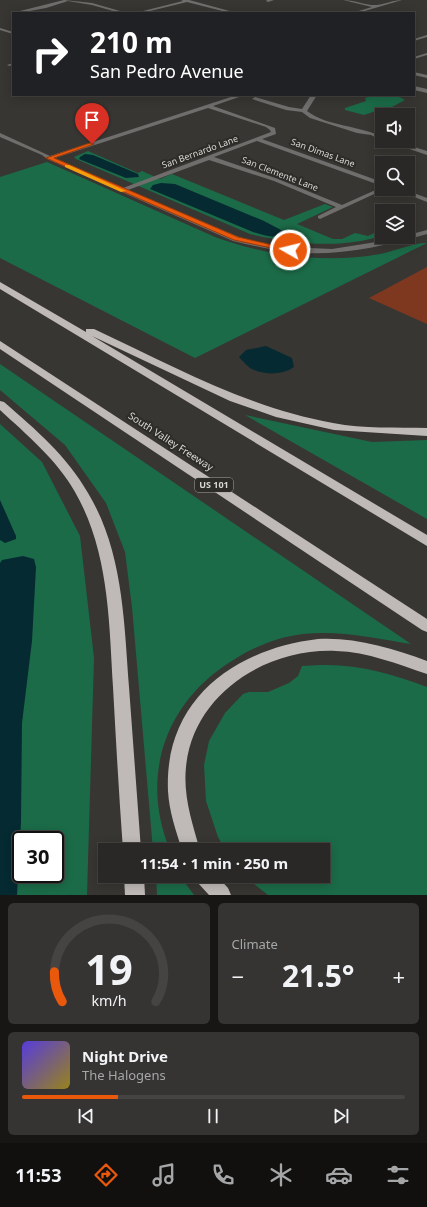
<!DOCTYPE html>
<meta charset="utf-8">
<style>
body{margin:0;font-family:"Noto Sans",sans-serif;background:#363432;color:#f1f3f6;height:100vh;display:flex;flex-direction:column;font-size:15px;white-space:nowrap}
*{box-sizing:border-box;margin:0}
p{font-size:13px;color:#a5a6a7}
.icon{flex:none;width:22px;height:22px;fill:none;stroke:currentColor;stroke-width:2;stroke-linecap:round;stroke-linejoin:round}
.map{position:relative;height:895px;overflow:hidden}
.drawer{display:flex;flex-direction:column;gap:8px;padding:8px;background:#171615;flex:1}
.drawer>*{flex:none}
.banner{position:absolute;left:12px;top:12px;width:403px;height:84px;border-radius:0px;box-shadow:0 2px 10px #0003,0 0 0 1px #464443;background:#202124;color:#fff;overflow:hidden}
.tools{position:absolute;left:375px;top:108px;display:grid;gap:8px}
.tools a{display:grid;place-items:center;width:40px;height:40px;border-radius:0px;background:#2a2826;box-shadow:0 2px 10px #0003,0 0 0 1px #464443;font-size:20px}
.speed{position:absolute;left:12px;top:831px;display:flex;gap:8px;font-size:20px;font-weight:700;text-align:center}
.speed>*{display:grid;place-content:center;width:52px;height:52px;border-radius:50%;background:#2a2826;box-shadow:0 2px 10px #0003,0 0 0 1px #464443;line-height:1}
.speed .limit{border:2px solid #111;border-radius:6px;background:#fff;color:#111}
.pin{position:absolute;display:grid;place-items:center;width:34px;height:34px;color:#fff;margin:-41px -17px;border-radius:50% 50% 50% 0;rotate:-45deg;box-shadow:0 0 4px #0007}
.pin .icon{rotate:45deg}
.me{position:absolute;width:44px;margin:-22px;rotate:278deg;stroke-linejoin:round;filter:drop-shadow(0 0 3px #0008)}
.turn{display:flex;align-items:center;gap:14px;height:84px;padding:0 12px;font-size:18px}
.turn .icon{width:52px;height:52px;stroke-width:2.5}
.turn b{display:block;font-size:28px;line-height:34px}
.big{font-size:30px;font-weight:700;line-height:1.1}
.drawer .card{flex:1;display:flex;flex-direction:column;justify-content:center;gap:6px;min-width:0;padding:0 14px;border-radius:6px;background:#363432}
.drawer .dial{align-items:center;gap:0}
.dial svg{height:104px;overflow:visible;fill:none;stroke:#464443;stroke-width:7;stroke-linecap:round;text-anchor:middle}
.dial text{fill:#f1f3f6;stroke:none}
.song{display:flex;align-items:center;gap:12px}
.cover{width:48px;height:48px;border-radius:6px;background:linear-gradient(135deg,hsl(250 70% 55%),hsl(50 70% 35%))}
.played{height:4px;border-radius:2px;background:linear-gradient(90deg,#ea580c 25%,#464443 25%)}
.keys{display:flex;justify-content:space-around;direction:ltr}
.heat{display:flex;justify-content:space-between;align-items:center;font-size:22px;direction:ltr}
.drawer .tiles{flex:1;display:grid;gap:8px;grid-template-columns:1fr 1fr}
.card:last-child{grid-column:span 2}
.trip{position:absolute;left:98px;top:843px;width:232px;height:40px;border-radius:0px;background:#2a2826;box-shadow:0 2px 10px #0003,0 0 0 1px #464443;font-weight:700;line-height:40px;text-align:center}
.tabs{display:flex;height:64px;justify-content:space-around;align-items:center;background:#11100f;color:#a5a6a7}
.tabs .icon{width:28px;height:28px}
.tabs .selected{color:#ea580c}
.tabs b{font-size:18px;color:#f1f3f6}
.map>svg:first-child{display:block}
.green{fill:#1b6b48;fill-rule:evenodd}
.water{fill:#062a32}
.building{fill:#7e381f}
.lines{fill:none;stroke-linecap:round;stroke-linejoin:round}
.minor{fill:#706e6d;fill-rule:evenodd}
.highway{fill:#bfbab7;fill-rule:evenodd}
.route{fill:#ea580c;stroke:#983908}
.slow{fill:#f59e0b}
.labels{text-anchor:middle;stroke-width:4;stroke-linejoin:round;paint-order:stroke}
.far-street-label{font-size:9px;fill:#d8d7d4;stroke:#2e2c28}
.shield{fill:#2e2c28;stroke:#a5a4a0;stroke-width:1}
.shield-label{font-size:9px;font-weight:bold;fill:#d8d7d4}
.street-label{font-size:10px;fill:#d8d7d4;stroke:#2e2c28}
</style>
<div class="map">
<svg width="427" height="895" viewBox="0 0 427 895">
<rect width="100%" height="100%" fill="#383632"/>
<g class="green">
<path d="M376,95C386,95 396,94 405,100L392,107L412,113L410,115L395,110L382,109L364,115L345,110V108L366,101L365,98Z"/>
<path d="M88,151L138,173L142,171L160,179L172,174L284,220L325,204L333,207L297,224L333,239H342L355,233L368,236L380,230H382V236C338,249 294,244 250,234L76,159L74,157Z"/>
<path d="M47,162L215,237C267,256 325,264 380,254C395,251 412,243 427,243L195,358L0,258V177Z"/>
<path d="M0,364L411,644C375,638 339,630 303,634C278,637 256,646 235,659C166,700 139,775 170,850H153L132,607L125,552L106,503L65,445L0,390Z"/>
<polygon points="245,415 372,442 427,440 427,519"/>
<path d="M0,424L42,462L80,536L94,658L87,895H0ZM21,840H55V874H21Z"/>
<path d="M321,665C359,664 393,674 427,687V895H268L244,876H323V850H225L218,837L206,801L204,765L209,741L225,713L243,694L249,692H268L289,683L298,676L302,666Z"/>
<polygon points="156,876 180,876 194,895 157,895"/>
</g>
<g class="water">
<polygon points="85,154 93,155 138,174 139,177 126,178 79,159 80,157"/>
<path d="M161,183L175,184L264,221L283,231L284,235C274,239 263,235 253,232L150,189L153,185Z"/>
<path d="M266,346L292,358L294,367C282,375 267,375 254,370C248,368 243,361 239,357L246,350Z"/>
<polygon points="0,500 16,536 16,539 5,543 0,540"/>
<polygon points="23,556 34,559 36,567 32,641 22,723 21,822 17,895 0,895 0,563 2,560"/>
</g>
<polygon class="building" points="427,267 427,324 369,298"/>
<g class="lines">
<g class="minor">
<polygon points="64,0 92,3 127,13 120,13 92,5 68,1 46,8 19,13 16,12"/>
<polygon points="181,0 189,0 237,13 230,13 187,2 142,13 135,13 183,1"/>
<polygon points="267,0 274,0 268,2 266,1"/>
<path d="M343,0C354,0 367,6 377,5C386,4 393,0 402,0L358,13H352L372,7Z"/>
<polygon points="0,28 13,32 13,34 0,30"/>
<polygon points="427,35 427,37 414,41 414,39"/>
<polygon points="427,53 427,55 414,59 414,57"/>
<polygon points="13,63 13,65 9,66 7,65"/>
<polygon points="414,72 427,75 427,78 414,75"/>
<polygon points="414,86 427,89 427,93 414,90"/>
<path d="M237,95H245L213,106L275,128L276,134L262,139L382,182V186L257,141L214,157L278,179L342,205L380,188L385,189L320,219L318,218V216L336,207L274,181L209,160L128,190L239,237L262,243L286,247L332,249L408,237V235L427,230V234C381,247 336,257 288,252C269,250 251,245 233,241L47,159L42,155L0,137V133L50,156ZM208,108L266,127L270,130L271,132L123,188L55,158Z"/>
<path d="M311,95H317L307,111C328,127 359,125 382,137V141L371,135L357,133L310,118L302,112L286,110L252,99L255,97L289,107L302,109Z"/>
<polygon points="408,118 412,119 408,122"/>
<polygon points="386,141 395,141 427,151 427,155"/>
<polygon points="394,189 403,189 427,198 427,202"/>
</g>
<g class="highway">
<path d="M0,282L86,332V329H94C171,365 248,408 333,423C364,429 396,427 427,428V436L334,430L276,417L230,401L92,336L427,535V546L0,289Z"/>
<polygon points="0,341 427,619 427,632 422,630 0,349"/>
<path d="M0,401L4,402C35,429 67,456 88,493C123,551 124,620 129,687C133,741 137,796 141,850H123C119,796 116,741 113,687C109,621 109,551 75,492C57,460 27,435 0,410Z"/>
<path d="M318,639C355,637 392,648 427,661V674C397,664 368,652 336,651C266,648 193,694 186,767C183,795 192,823 200,850H182C176,831 169,811 168,791C164,700 234,649 318,639Z"/>
<polygon points="124,876 144,876 145,895 125,895"/>
<polygon points="195,876 217,876 228,888 231,895 209,895 198,883"/>
</g>
</g>
<polygon class="route" points="90,143 94,144 54,158 238,237 294,250 290,252 234,240 46,158"/>
<polygon class="slow" points="65,165 69,165 126,191 121,192 65,167"/>
<g class="labels">
<g class="far-street-label">
<text transform="translate(200 152) rotate(-20)" y="3">San Bernardo Lane</text>
<text transform="translate(323 153) rotate(20)" y="3">San Dimas Lane</text>
<text transform="translate(280 174) rotate(21)" y="3">San Clemente Lane</text>
</g>
<rect class="shield" x="195" y="478" width="38" height="14" rx="3"/>
<g class="shield-label">
<text x="214" y="488">US 101</text>
</g>
<g class="street-label">
<text transform="translate(171 441) rotate(33)" y="4">South Valley Freeway</text>
</g>
</g>
</svg>
<div class="tools">
<a><svg class="icon" aria-label="sound" viewBox="0 0 24 24"><path d="M4 9h4l5-4v14l-5-4H4zM17 9q2 3 0 6"/></svg></a>
<a><svg class="icon" aria-label="search" viewBox="0 0 24 24"><circle cx="10" cy="10" r="6"/><path d="M15 15l6 6"/></svg></a>
<a><svg class="icon" aria-label="layers" viewBox="0 0 24 24"><path d="M12 4l9 5-9 5-9-5zM3 14l9 5 9-5"/></svg></a>
</div>
<div class="speed"><div class="limit">30</div></div>
<div class="pin" style="left:92px;top:144px;background:#d93025"><svg class="icon" aria-label="arrive" viewBox="0 0 24 24"><path d="M6 21V4h12l-3 4 3 4H6"/></svg></div>
<svg class="me" style="left:290px;top:250px" viewBox="-20 -20 40 40"><circle r="17" fill="#ea580c" stroke="#fff" stroke-width="3"/><path d="M0-11L8 9 0 5-8 9z" fill="#fff"/></svg>
<div class="trip">11:54 · 1 min · 250 m</div>
<div class="banner">
<div class="turn"><svg class="icon" aria-label="right" viewBox="0 0 24 24"><path d="M7 20v-9h11M14 6l5 5-5 5"/></svg><div><b>210 m</b>San Pedro Avenue</div></div>
</div>
</div>
<section class="drawer">
<div class="tiles">
<div class="card dial"><svg viewBox="0 0 100 80">
<path d="M14 69A42 42 0 1 1 86 69"/>
<path d="M14 69A42 42 0 0 1 8 46" stroke="#ea580c"/>
<text x="50" y="56" font-size="32" font-weight="700">19</text>
<text x="50" y="72" font-size="11">km/h</text>
</svg></div>
<div class="card"><p>Climate</p>
<div class="heat"><a>−</a><b class="big">21.5°</b><a>+</a></div>
</div>
<div class="card">
<div class="song"><i class="cover"></i><div><b>Night Drive</b><p>The Halogens</p></div></div>
<div class="played"></div>
<div class="keys"><svg class="icon" aria-label="previous" viewBox="0 0 24 24"><path d="M18 5L8 12l10 7zM5 5v14"/></svg><svg class="icon" aria-label="pause" viewBox="0 0 24 24"><path d="M8 5v14M16 5v14"/></svg><svg class="icon" aria-label="next" viewBox="0 0 24 24"><path d="M6 5l10 7-10 7zM19 5v14"/></svg></div>
</div>
</div>
</section>
<nav class="tabs">
<b>11:53</b>
<svg class="icon selected" aria-label="directions" viewBox="0 0 24 24"><path d="M12 3l9 9-9 9-9-9zM9 14v-3h6M13 9l2 2-2 2"/></svg>
<svg class="icon" aria-label="music" viewBox="0 0 24 24"><path d="M9 18V5l10-2v13"/><circle cx="6" cy="18" r="3"/><circle cx="16" cy="16" r="3"/></svg>
<svg class="icon" aria-label="phone" viewBox="0 0 24 24"><path d="M5 4h4l2 5-3 2q2 4 5 5l2-3 5 2v4C11 20 4 13 5 4z"/></svg>
<svg class="icon" aria-label="climate" viewBox="0 0 24 24"><path d="M12 3v18M4 7l16 10M4 17L20 7"/></svg>
<svg class="icon" aria-label="car" viewBox="0 0 24 24"><path d="M5 17H2v-5l4-1 3-4h7l3 4 3 1v5h-3M9 17h6M6 11h13"/><circle cx="7" cy="17" r="2"/><circle cx="17" cy="17" r="2"/></svg>
<svg class="icon" aria-label="filters" viewBox="0 0 24 24"><path d="M4 7h16M4 17h16"/><circle cx="9" cy="7" r="2"/><circle cx="15" cy="17" r="2"/></svg>
</nav>
